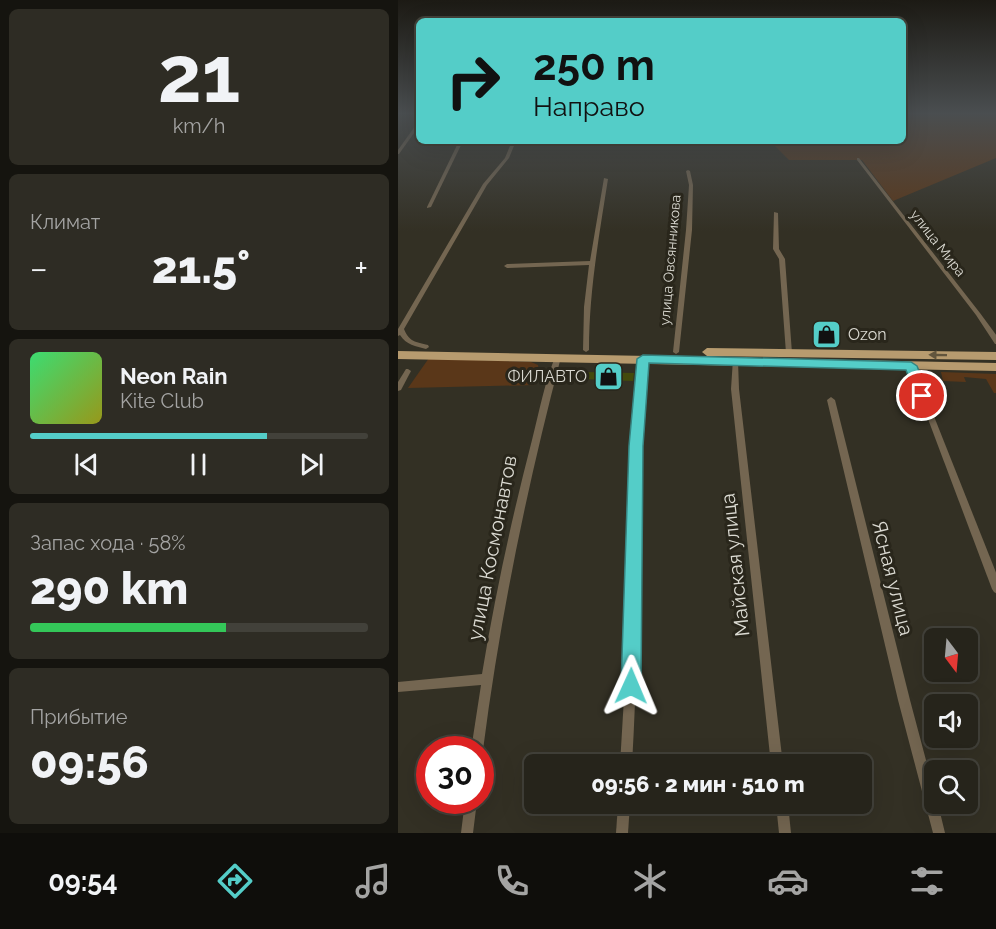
<!DOCTYPE html>
<html lang="ru">
<meta charset="utf-8">
<style>
body{margin:0;font-family:Raleway,sans-serif;background:#2e2c24;color:#f1f3f6;height:100vh;display:flex;flex-direction:column;font-size:22px;white-space:nowrap}
*{box-sizing:border-box;margin:0}
p{font-size:20px;color:#a4a4a3}
.icon{flex:none;width:33px;height:33px;fill:none;stroke:currentColor;stroke-width:2;stroke-linecap:round;stroke-linejoin:round}
.map{position:relative;flex:1;overflow:hidden}
.panel{display:flex;flex-direction:column;gap:9px;padding:9px;background:#15140f;width:398px}
.panel>*{flex:none}
.hud{position:absolute;left:18px;top:18px;width:490px;height:126px;border-radius:9px;box-shadow:0 6px 24px #0002,0 0 0 2px #42413a;background:#54cdc8;color:#111;overflow:hidden}
.needle{width:39px;rotate:164deg}
.controls{position:absolute;left:526px;top:628px;display:grid;gap:12px}
.controls a{display:grid;place-items:center;width:54px;height:54px;border-radius:9px;background:#26241b;box-shadow:0 6px 24px #0002,0 0 0 2px #42413a;font-size:30px}
.speed{position:absolute;left:18px;top:736px;display:flex;gap:12px;font-size:30px;font-weight:700;text-align:center}
.speed>*{display:grid;place-content:center;width:78px;height:78px;border-radius:50%;background:#26241b;box-shadow:0 6px 24px #0002,0 0 0 2px #42413a;line-height:1}
.speed .limit{border:9px solid #d22;background:#fff;color:#111}
.pin{position:absolute;display:grid;place-items:center;width:51px;height:51px;color:#fff;margin:-26px;border:3px solid #fff;border-radius:50%;box-shadow:0 2px 6px #0007}
.me{position:absolute;width:66px;margin:-33px;rotate:1deg;stroke-linejoin:round;filter:drop-shadow(0 0 4px #0008)}
.turn{display:flex;align-items:center;gap:21px;height:126px;padding:0 18px;font-size:27px}
.turn .icon{width:78px;height:78px;stroke-width:2.5}
.turn b{display:block;font-size:42px;line-height:51px}
.big{font-size:45px;font-weight:800;line-height:1.1}
.panel .widget{flex:1;display:flex;flex-direction:column;justify-content:center;gap:9px;min-width:0;padding:0 21px;border-radius:9px;background:#2e2c24}
.panel .dial{align-items:center;gap:0}
.dial b{font-size:78px;line-height:1}
.song{display:flex;align-items:center;gap:18px}
.cover{width:72px;height:72px;border-radius:9px;background:linear-gradient(135deg,hsl(140 70% 55%),hsl(60 70% 35%))}
.played{height:6px;border-radius:3px;background:linear-gradient(90deg,#54cdc8 70%,#42413a 70%)}
.keys{display:flex;justify-content:space-around;direction:ltr}
.heat{display:flex;justify-content:space-between;align-items:center;font-size:33px;direction:ltr}
.charge{height:9px;border-radius:4px;background:linear-gradient(90deg,#34c759 58%,#42413a 0)}
.trip{position:absolute;left:126px;top:754px;width:348px;height:60px;border-radius:9px;background:#26241b;box-shadow:0 6px 24px #0002,0 0 0 2px #42413a;font-weight:800;line-height:60px;text-align:center}
.dock{display:flex;height:96px;justify-content:space-around;align-items:center;background:#0f0e0b;color:#a4a4a3}
.dock .icon{width:42px;height:42px}
.dock .current{color:#54cdc8}
.dock b{font-size:27px;color:#f1f3f6}
main{display:flex;flex:1;min-height:0}
.map>svg:first-child{display:block}
.green{fill:#5a3719}
.building{fill:#434a0d}
.lines{fill:none;stroke-linecap:round;stroke-linejoin:round}
.minor{fill:#746651;fill-rule:evenodd}
.primary{fill:#b79b6f;fill-rule:evenodd}
.oneway{fill:#62553d}
.route{fill:#54cdc8;stroke:#378582;stroke-width:1.5}
.labels{text-anchor:middle;stroke-width:6;stroke-linejoin:round;paint-order:stroke}
.far-street-label{font-size:14px;fill:#dbdad2;stroke:#29261b}
.poi-label{font-size:16px;fill:#dbdad2;stroke:#29261b;text-anchor:start}
.near-street-label{font-size:20px;fill:#dbdad2;stroke:#29261b}
</style>
<main>
<section class="panel">
<div class="widget dial"><b>21</b><p>km/h</p></div>
<div class="widget"><p>Климат</p>
<div class="heat"><a>−</a><b class="big">21.5°</b><a>+</a></div>
</div>
<div class="widget">
<div class="song"><i class="cover"></i><div><b>Neon Rain</b><p>Kite Club</p></div></div>
<div class="played"></div>
<div class="keys"><svg class="icon" aria-label="previous" viewBox="0 0 24 24"><path d="M18 5L8 12l10 7zM5 5v14"/></svg><svg class="icon" aria-label="pause" viewBox="0 0 24 24"><path d="M8 5v14M16 5v14"/></svg><svg class="icon" aria-label="next" viewBox="0 0 24 24"><path d="M6 5l10 7-10 7zM19 5v14"/></svg></div>
</div>
<div class="widget"><p>Запас хода · 58%</p><b class="big">290 km</b><div class="charge"></div></div>
<div class="widget"><p>Прибытие</p><b class="big">09:56</b></div>
</section>
<div class="map">
<svg width="599" height="833" viewBox="0 0 599 833">
<rect width="100%" height="100%" fill="#333024"/>
<g class="green">
<polygon points="506,114 598,114 598,158 495,201 464,160 391,160 372,141 506,141"/>
<polygon points="31,358 133,362 140,365 141,371 137,385 10,388"/>
<polygon points="543,372 598,374 598,393 596,393 588,379 566,377 568,382 545,381"/>
</g>
<polygon class="building" points="186,372 236,373 235,381 184,379"/>
<g class="lines">
<g class="minor">
<polygon points="20,122 21,122 21,126 1,154 0,154 0,150"/>
<polygon points="61,141 65,141 33,207 29,208 29,207"/>
<path d="M114,141H118L111,158L89,185L6,329C11,342 18,342 30,345L31,347L28,349C18,346 8,345 2,335L0,336V329L85,184L107,158Z"/>
<polygon points="459,158 461,158 582,313 599,336 599,344 597,344 578,315 459,160"/>
<polygon points="290,170 292,171 295,185 294,230 281,352 278,354 275,352 288,230 291,185 288,171"/>
<path d="M206,178L210,179C201,236 191,292 191,350L188,352L185,350L186,307L191,265L109,268L106,266L109,264L192,261Z"/>
<polygon points="376,212 380,213 381,249 387,259 394,353 391,355 388,353 381,259 375,249"/>
<path d="M158,355H162L163,357C129,487 102,617 85,750L82,754V750H73L83,685L0,692V682L84,674C97,595 114,517 134,440C141,413 147,380 158,355Z"/>
<path d="M243,357H247L248,359C240,494 242,630 234,765H222L228,664L235,460L238,410Z"/>
<polygon points="335,359 337,359 340,361 341,389 385,765 373,765 333,389"/>
<polygon points="511,364 513,364 516,366 599,575 599,594 596,592 594,589 510,366"/>
<polygon points="8,369 10,369 13,371 3,390 0,391 0,382"/>
<polygon points="433,397 437,400 512,700 537,794 537,804 540,804 547,833 535,833 500,700 429,400"/>
<polygon points="67,801 79,801 75,833 63,833"/>
<polygon points="220,804 232,804 230,833 218,833"/>
<polygon points="378,804 390,804 393,833 381,833"/>
</g>
<g class="primary">
<polygon points="309,348 599,352 599,360 309,356 304,352"/>
<polygon points="0,351 599,363 599,371 0,359"/>
</g>
</g>
<defs><path id="oneway-solid" d="M-6-.8H1V-3.2L6.5 0L1 3.2V.8H-6Z" transform="scale(1.5)"/></defs>
<use class="oneway" href="#oneway-solid" transform="translate(540 355) rotate(-179)"/>
<linearGradient id="sky" x2="0" y2="1"><stop stop-color="#1c1a14"/><stop offset="0.49" stop-color="#4a4e50"/><stop offset="1" stop-color="#4a4e50" stop-opacity="0"/></linearGradient>
<rect width="599" height="231" fill="url(#sky)"/>
<polygon class="route" points="245,355 513,362 519,366 531,396 524,401 519,399 508,370 251,363 245,446 243,686 240,693 233,696 226,693 223,686 231,446 239,359"/>
<defs>
<symbol id="shop-square" viewBox="-11 -11 22 22"><rect x="-9" y="-9" width="18" height="18" rx="4" fill="#54cdc8" stroke="#29261b"/><path d="M-5-2.5h2.3a2.7 3.5 0 0 1 5.4 0H5L5.5 6h-11ZM-1.5-2.5h3a1.5 2.3 0 0 0-3 0Z" fill="#111"/></symbol>
</defs>
<g fill-rule="evenodd">
<use href="#shop-square" x="412" y="318" width="33" height="33"/>
<use href="#shop-square" x="194" y="360" width="33" height="33"/>
</g>
<g class="labels">
<g class="far-street-label">
<text transform="translate(540 243) rotate(52)" y="5">улица Мира</text>
<text transform="translate(272 260) rotate(-85)" y="5">улица Овсянникова</text>
</g>
<g class="poi-label">
<text x="450" y="340">Ozon</text>
<text x="189" y="382" text-anchor="end">ФИЛАВТО</text>
</g>
<g class="near-street-label">
<text transform="translate(94 548) rotate(-79)" y="7">улица Космонавтов</text>
<text transform="translate(337 565) rotate(-96)" y="7">Майская улица</text>
<text transform="translate(495 578) rotate(76)" y="7">Ясная улица</text>
</g>
</g>
</svg>
<div class="controls">
<a><svg class="needle" viewBox="-14 -14 28 28"><path d="M0-13l5 13h-10z" fill="#e53935"/><path d="M0 13l5-13h-10z" fill="#a4a4a3"/></svg></a>
<a><svg class="icon" aria-label="sound" viewBox="0 0 24 24"><path d="M4 9h4l5-4v14l-5-4H4zM17 9q2 3 0 6"/></svg></a>
<a><svg class="icon" aria-label="search" viewBox="0 0 24 24"><circle cx="10" cy="10" r="6"/><path d="M15 15l6 6"/></svg></a>
</div>
<div class="speed"><div class="limit">30</div></div>
<div class="pin" style="left:524px;top:396px;background:#d93025"><svg class="icon" aria-label="arrive" viewBox="0 0 24 24"><path d="M6 21V4h12l-3 4 3 4H6"/></svg></div>
<svg class="me" style="left:233px;top:686px" viewBox="-20 -20 40 40"><path d="M0-17L14 15 0 8-14 15z" fill="#54cdc8" stroke="#fff" stroke-width="4"/></svg>
<div class="trip">09:56 · 2 мин · 510 m</div>
<div class="hud">
<div class="turn"><svg class="icon" aria-label="right" viewBox="0 0 24 24"><path d="M7 20v-9h11M14 6l5 5-5 5"/></svg><div><b>250 m</b>Направо</div></div>
</div>
</div>
</main>
<nav class="dock">
<b>09:54</b>
<svg class="icon current" aria-label="directions" viewBox="0 0 24 24"><path d="M12 3l9 9-9 9-9-9zM9 14v-3h6M13 9l2 2-2 2"/></svg>
<svg class="icon" aria-label="music" viewBox="0 0 24 24"><path d="M9 18V5l10-2v13"/><circle cx="6" cy="18" r="3"/><circle cx="16" cy="16" r="3"/></svg>
<svg class="icon" aria-label="phone" viewBox="0 0 24 24"><path d="M5 4h4l2 5-3 2q2 4 5 5l2-3 5 2v4C11 20 4 13 5 4z"/></svg>
<svg class="icon" aria-label="climate" viewBox="0 0 24 24"><path d="M12 3v18M4 7l16 10M4 17L20 7"/></svg>
<svg class="icon" aria-label="car" viewBox="0 0 24 24"><path d="M5 17H2v-5l4-1 3-4h7l3 4 3 1v5h-3M9 17h6M6 11h13"/><circle cx="7" cy="17" r="2"/><circle cx="17" cy="17" r="2"/></svg>
<svg class="icon" aria-label="filters" viewBox="0 0 24 24"><path d="M4 7h16M4 17h16"/><circle cx="9" cy="7" r="2"/><circle cx="15" cy="17" r="2"/></svg>
</nav>
